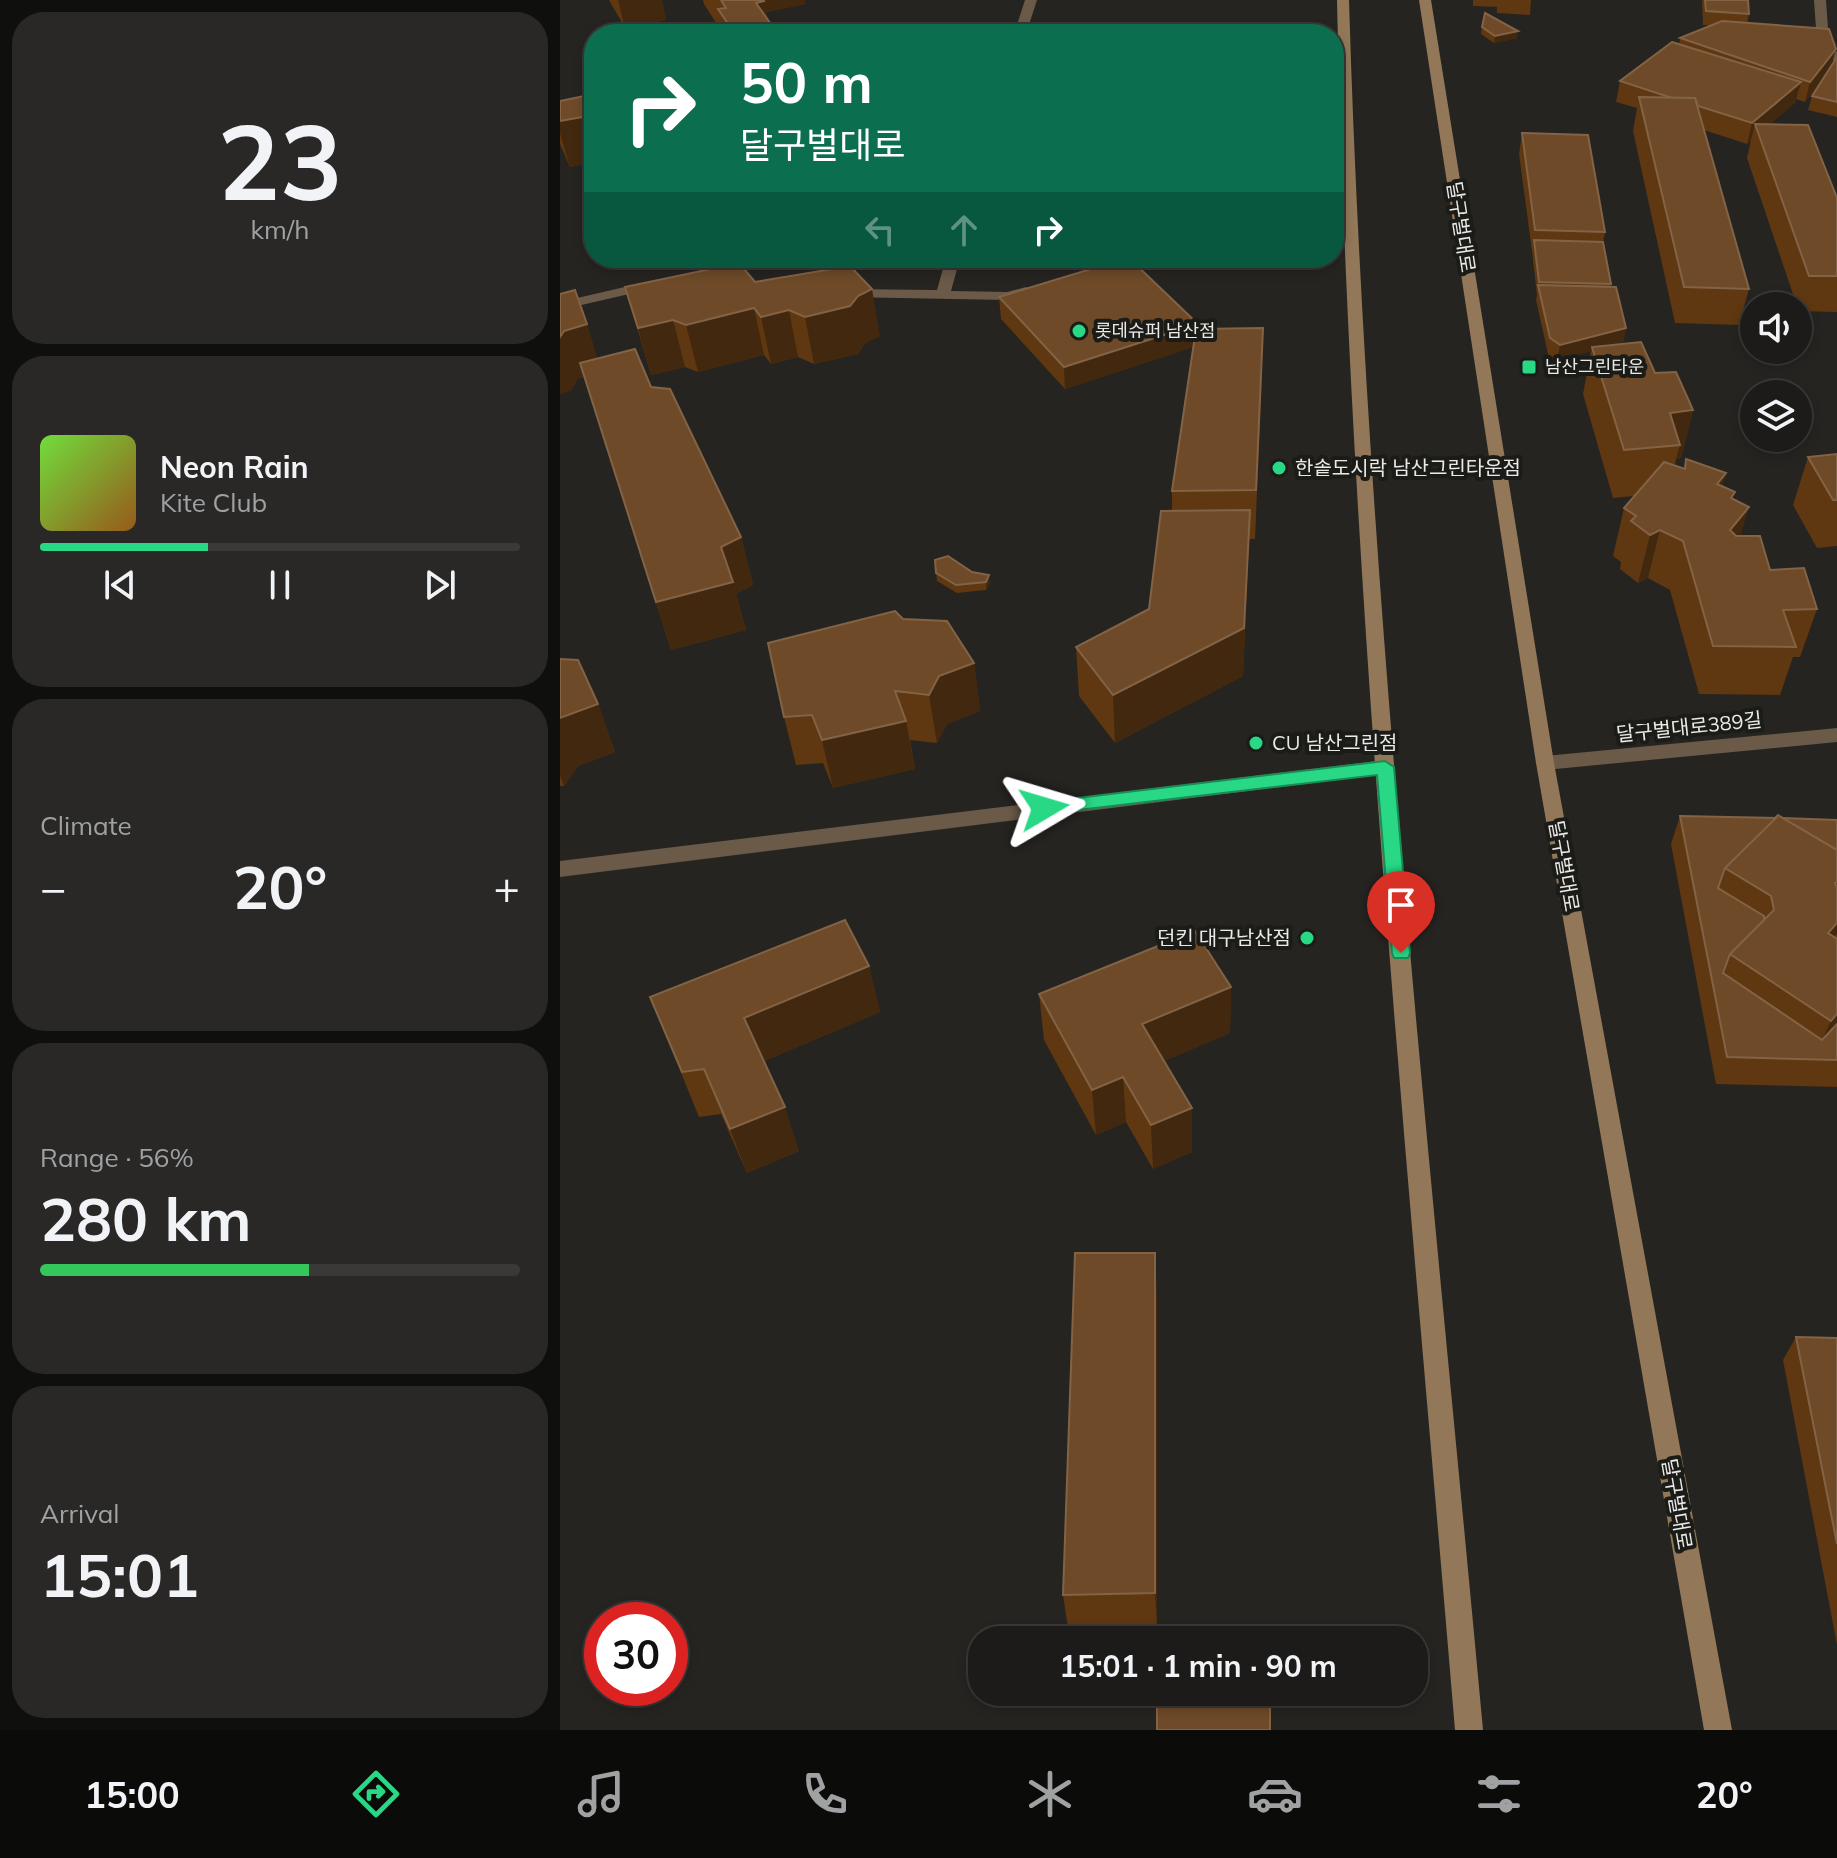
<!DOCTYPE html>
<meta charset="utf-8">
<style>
body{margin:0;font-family:Mulish,"Noto Sans KR",sans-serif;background:#292826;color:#f1f3f6;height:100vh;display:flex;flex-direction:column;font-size:30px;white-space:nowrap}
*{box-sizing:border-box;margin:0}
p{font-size:26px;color:#a0a1a2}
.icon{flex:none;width:44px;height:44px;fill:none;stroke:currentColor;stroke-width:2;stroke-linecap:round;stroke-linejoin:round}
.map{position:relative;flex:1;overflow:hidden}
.side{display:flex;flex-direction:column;gap:12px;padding:12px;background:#0f0f0e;width:560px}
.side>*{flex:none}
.guide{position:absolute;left:24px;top:24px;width:760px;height:244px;border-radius:32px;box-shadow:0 4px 12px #0003,0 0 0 2px #3a3938;background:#0b6e4f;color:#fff;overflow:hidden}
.buttons{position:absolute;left:1180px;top:292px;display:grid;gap:16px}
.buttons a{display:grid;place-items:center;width:72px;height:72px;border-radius:50%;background:#1c1b19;box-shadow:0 4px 12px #0003,0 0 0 2px #3a3938;font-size:40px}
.speed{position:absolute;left:24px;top:1602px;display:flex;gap:16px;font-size:40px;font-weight:700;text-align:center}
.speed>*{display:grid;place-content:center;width:104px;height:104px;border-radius:50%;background:#1c1b19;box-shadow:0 4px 12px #0003,0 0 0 2px #3a3938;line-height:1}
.speed .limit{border:12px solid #d22;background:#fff;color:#111}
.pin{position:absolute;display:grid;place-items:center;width:68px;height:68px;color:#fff;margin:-82px -34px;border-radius:50% 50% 50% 0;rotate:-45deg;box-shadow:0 0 8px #0007}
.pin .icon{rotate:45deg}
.me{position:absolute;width:88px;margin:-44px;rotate:83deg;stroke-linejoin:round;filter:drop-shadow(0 0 6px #0008)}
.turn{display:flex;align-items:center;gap:28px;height:168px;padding:0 24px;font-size:36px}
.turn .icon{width:104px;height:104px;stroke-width:2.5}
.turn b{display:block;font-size:56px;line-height:68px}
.lanes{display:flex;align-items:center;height:76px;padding:0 24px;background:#0003;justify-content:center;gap:40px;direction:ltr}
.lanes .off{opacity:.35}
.big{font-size:60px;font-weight:700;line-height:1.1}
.side .widget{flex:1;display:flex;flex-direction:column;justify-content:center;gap:12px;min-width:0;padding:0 28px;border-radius:32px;background:#292826}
.side .dial{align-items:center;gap:0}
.dial b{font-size:104px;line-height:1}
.song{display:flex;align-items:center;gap:24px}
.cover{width:96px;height:96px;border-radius:12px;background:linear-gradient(135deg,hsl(100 70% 55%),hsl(30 70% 35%))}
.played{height:8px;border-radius:4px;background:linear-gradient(90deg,#28d885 35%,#3a3938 35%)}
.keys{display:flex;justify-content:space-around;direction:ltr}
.heat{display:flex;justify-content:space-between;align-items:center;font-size:44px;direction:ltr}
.charge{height:12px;border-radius:6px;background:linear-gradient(90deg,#34c759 56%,#3a3938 0)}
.trip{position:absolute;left:408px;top:1626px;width:460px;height:80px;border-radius:32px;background:#1c1b19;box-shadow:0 4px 12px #0003,0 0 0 2px #3a3938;font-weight:700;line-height:80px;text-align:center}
.tabs{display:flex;height:128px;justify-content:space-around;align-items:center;background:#0b0b0a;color:#a0a1a2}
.tabs .icon{width:56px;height:56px}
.tabs .on{color:#28d885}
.tabs b{font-size:36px;color:#f1f3f6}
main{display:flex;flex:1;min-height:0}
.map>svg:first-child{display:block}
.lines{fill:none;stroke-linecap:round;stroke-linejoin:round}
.street{fill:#6a5a47;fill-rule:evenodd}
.secondary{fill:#927859;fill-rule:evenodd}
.wall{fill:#5f3711}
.shaded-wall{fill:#42280e}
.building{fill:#6e4a28;stroke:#826346;stroke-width:2}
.route{fill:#28d885;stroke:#1a8c56;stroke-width:2}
.poi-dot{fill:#28d885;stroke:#1b1b18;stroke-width:3}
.labels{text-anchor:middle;stroke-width:8;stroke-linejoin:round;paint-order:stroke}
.far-poi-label{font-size:18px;fill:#eae9e7;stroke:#1b1b18;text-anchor:start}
.street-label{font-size:20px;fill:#eae9e7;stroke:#1b1b18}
.poi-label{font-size:20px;fill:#eae9e7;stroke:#1b1b18;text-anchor:start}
</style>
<main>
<section class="side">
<div class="widget dial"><b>23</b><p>km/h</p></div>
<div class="widget">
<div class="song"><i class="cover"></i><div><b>Neon Rain</b><p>Kite Club</p></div></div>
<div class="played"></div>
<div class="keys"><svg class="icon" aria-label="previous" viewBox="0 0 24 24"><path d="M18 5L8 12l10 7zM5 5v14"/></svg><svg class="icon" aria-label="pause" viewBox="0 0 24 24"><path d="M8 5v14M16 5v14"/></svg><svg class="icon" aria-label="next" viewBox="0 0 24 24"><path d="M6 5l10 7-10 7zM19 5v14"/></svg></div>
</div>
<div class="widget"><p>Climate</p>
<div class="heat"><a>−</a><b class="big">20°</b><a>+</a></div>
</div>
<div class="widget"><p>Range · 56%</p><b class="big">280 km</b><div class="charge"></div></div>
<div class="widget"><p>Arrival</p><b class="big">15:01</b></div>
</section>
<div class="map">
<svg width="1277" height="1730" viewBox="0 0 1277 1730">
<rect width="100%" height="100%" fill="#252421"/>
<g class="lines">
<g class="street">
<polygon points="465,0 477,0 466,34 454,34"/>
<polygon points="1254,0 1266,0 1269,43 1277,52 1277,64 1257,43"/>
<polygon points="788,199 795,203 774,211 774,203"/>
<polygon points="386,258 400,258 391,291 447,292 466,287 473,291 447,300 286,297 279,293 286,289 377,290"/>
<polygon points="568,258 591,258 547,272 540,268"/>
<polygon points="69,286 90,287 97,291 90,295 69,294 0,310 0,302"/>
<polygon points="1277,728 1277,742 985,770 976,763 985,756"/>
<polygon points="825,760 835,767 825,774 0,877 0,861"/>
</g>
<g class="secondary">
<path d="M777,0H789C806,578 870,1154 923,1730H895C847,1154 789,578 777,0Z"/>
<polygon points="859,0 871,0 994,763 1172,1730 1144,1730 976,763"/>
</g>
</g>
<g class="wall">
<polygon points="49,0 102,0 106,20 65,28"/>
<polygon points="143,0 245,0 245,4 206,12 207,19 218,34 163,34 144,4"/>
<polygon points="913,0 971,0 971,1 970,15 937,13 937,7 913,6"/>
<polygon points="1142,0 1188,0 1189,14 1187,23 1276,49 1271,66 1277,57 1277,117 1248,110 1252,96 1263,79 1245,102 1236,99 1235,103 1210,124 1277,198 1277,312 1239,311 1238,306 1237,306 1187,158 1191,140 1187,144 1144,130 1189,289 1179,325 1115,323 1073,131 1077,108 1056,102 1060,81 1119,45 1120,38 1150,25 1143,25"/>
<polygon points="922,27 957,38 934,43 921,34"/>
<polygon points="34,94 34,162 10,167 0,144 0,101"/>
<polygon points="962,133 1045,232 1043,242 1051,287 1066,328 1063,343 1057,344 1095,373 1133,410 1121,458 1116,459 1115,465 1124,468 1126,459 1166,473 1162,486 1173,499 1181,536 1210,570 1257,609 1240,657 1233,657 1220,695 1139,694 1110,590 1088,578 1078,583 1060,569 1061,562 1053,556 1064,508 1074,496 1053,498 1023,394 1031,351 997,360 988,354 976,300 977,295 972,251 959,154"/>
<polygon points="195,282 320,336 305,343 298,354 254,364 238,357 211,364 204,355 138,372 125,367 91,375 65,287"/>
<polygon points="439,297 638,329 702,376 695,539 689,539 683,676 555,743 519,696 516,647 589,609 612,511 612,491 633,347 505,389 441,319"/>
<polygon points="27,324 37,359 91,387 181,537 193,585 176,594 186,630 111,650 24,377 18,378 11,391"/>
<polygon points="1277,454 1277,546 1257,548 1233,505 1248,457"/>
<polygon points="412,572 430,583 426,590 397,593 377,581 376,573"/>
<polygon points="343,619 414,663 420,711 387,724 377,743 350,740 355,769 273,788 263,763 236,765 224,717"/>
<polygon points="0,659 38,704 55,752 18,766 4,786 0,786"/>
<polygon points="1120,816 1223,818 1277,821 1277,1087 1156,1084 1111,844"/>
<polygon points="309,966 320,1012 204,1061 239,1151 187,1173 161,1114 139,1117 90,997"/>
<polygon points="671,987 670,1033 604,1061 632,1152 593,1169 566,1122 536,1135 484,1040 479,994"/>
<polygon points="597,1294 597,1627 508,1628 503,1595"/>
<polygon points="1236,1337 1277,1338 1277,1645 1223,1360"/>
</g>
<g class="shaded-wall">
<polygon points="58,0 102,0 106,20 65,28"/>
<polygon points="188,0 245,0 245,4 206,12 210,34"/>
<polygon points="958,31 957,38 934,43 935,36"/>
<polygon points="1276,49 1270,69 1245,102 1250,82"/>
<polygon points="1241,82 1235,103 1199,134 1195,124 1191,140 1187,144 1192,123"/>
<polygon points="34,115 34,162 10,167 0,133 0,121"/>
<polygon points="312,289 320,336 305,343 298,354 254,364 245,317 298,296"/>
<polygon points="194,308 204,355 138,372 126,325"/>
<polygon points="229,310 238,357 211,364 201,317"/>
<polygon points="113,320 125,367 91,375 78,328"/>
<polygon points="27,324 41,372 18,378 11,391 0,394 0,337 4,331"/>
<polygon points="638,324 638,346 505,389 504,367"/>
<polygon points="1066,328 1063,343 1033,350 1032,347 1031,351 997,360 1000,345"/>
<polygon points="1133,410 1121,458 1116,459 1120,445 1110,413"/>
<polygon points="1166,473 1152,521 1157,484"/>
<polygon points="1189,507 1175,555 1170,530"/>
<polygon points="690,510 683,676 555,743 553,695"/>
<polygon points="1100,530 1088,578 1078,583 1090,535"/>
<polygon points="181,537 193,585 176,594 186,630 111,650 96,602 161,547"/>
<polygon points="429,575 430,583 426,590 426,582"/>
<polygon points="414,663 420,711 387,724 377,743 369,695 379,676"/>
<polygon points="38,704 55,752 18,766 4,786 0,775 0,718"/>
<polygon points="346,721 355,769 273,788 262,740"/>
<polygon points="1277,923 1277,934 1259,952 1268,933"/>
<polygon points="309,966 320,1012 199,1063 184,1018"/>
<polygon points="671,987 670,1033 583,1070 582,1024"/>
<polygon points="1277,1014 1277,1037 1253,1059 1271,1021"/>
<polygon points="563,1077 566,1122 536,1135 532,1090"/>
<polygon points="225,1107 239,1151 187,1173 170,1129"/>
<polygon points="632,1108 632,1152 593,1169 591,1125"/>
<polygon points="595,1253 597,1294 597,1627 595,1593"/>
</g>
<g class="building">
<polygon points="161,0 203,0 204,1 196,3 218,34 175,34 158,9 166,8"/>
<polygon points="1145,0 1188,0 1189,14 1146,11"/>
<polygon points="925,13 958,31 935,36 922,27"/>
<polygon points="1162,21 1269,29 1276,49 1250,82 1120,38"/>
<polygon points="477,25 734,30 734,34 475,34"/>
<polygon points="1112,42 1241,82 1192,123 1138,106 1135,98 1112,98 1060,81"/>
<polygon points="1277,57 1277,102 1252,96"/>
<polygon points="34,94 34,115 0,121 0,101"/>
<polygon points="1079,97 1135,98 1189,289 1124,287"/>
<polygon points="1195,124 1248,125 1277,198 1277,276 1249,276"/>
<polygon points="962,133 1028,135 1045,232 975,230"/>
<polygon points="974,240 1043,242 1051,284 979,282"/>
<polygon points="567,258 569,258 638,324 504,367 439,297"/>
<polygon points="179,263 195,282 290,266 312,289 298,296 290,306 245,317 229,310 201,317 194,308 126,325 113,320 78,328 65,287"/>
<polygon points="978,285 1056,287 1066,328 1000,345 990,338"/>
<polygon points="15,290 27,324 4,331 0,337 0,294"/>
<polygon points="703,328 696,490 612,491 636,329"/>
<polygon points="1081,342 1095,373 1116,372 1133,410 1110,413 1120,445 1064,450 1032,347"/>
<polygon points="75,349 91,387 110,389 181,537 161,547 173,582 96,602 20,363"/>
<polygon points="1277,454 1277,500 1273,500 1248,457"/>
<polygon points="1126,459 1166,473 1157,484 1175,492 1171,498 1189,507 1170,530 1176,536 1200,536 1210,570 1244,568 1257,609 1223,610 1236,647 1153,646 1123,541 1100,530 1090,535 1071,521 1076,516 1064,508 1104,462 1125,469"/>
<polygon points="690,510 684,628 553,695 516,647 589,609 601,511"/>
<polygon points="388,556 412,572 429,575 426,582 396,585 376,573 375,560"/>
<polygon points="335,611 343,619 387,621 414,663 379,676 369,695 335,691 346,721 262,740 252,715 224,717 208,643"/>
<polygon points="0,659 18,660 38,704 0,718"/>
<polygon points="1218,815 1277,850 1277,882 1275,883 1277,888 1277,923 1268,933 1277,939 1277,1014 1271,1021 1170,954 1214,910 1211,896 1165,868"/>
<polygon points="1120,816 1216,818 1165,868 1158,888 1204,916 1204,920 1170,954 1163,973 1262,1040 1277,1024 1277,1060 1167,1057"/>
<polygon points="1223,818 1277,820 1277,850"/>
<polygon points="285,920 309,966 184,1018 225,1107 170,1129 144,1069 122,1072 90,997"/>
<polygon points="635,931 671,987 582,1024 632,1108 591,1125 563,1077 532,1090 479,994"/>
<polygon points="515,1253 595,1253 595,1593 503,1595"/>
<polygon points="1236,1337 1277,1338 1277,1544"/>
<rect x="597" y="1692" width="113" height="38"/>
</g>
<polygon class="route" points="825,761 834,767 850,953 848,958 834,958 832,953 817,775 484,814 475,808 484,802"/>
<g class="poi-dot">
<circle cx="519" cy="331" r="8"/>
<rect x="961" y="359" width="16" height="16" rx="4"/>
<circle cx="719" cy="468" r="8"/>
<circle cx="696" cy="743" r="8"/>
<circle cx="747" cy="938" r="8"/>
</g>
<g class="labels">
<g class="far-poi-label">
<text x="535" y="337">롯데슈퍼 남산점</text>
<text x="985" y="373">남산그린타운</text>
</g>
<g class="street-label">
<text transform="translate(901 227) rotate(81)" y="7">달구벌대로</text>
<text transform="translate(1129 727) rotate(-6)" y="7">달구벌대로389길</text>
<text transform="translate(1004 866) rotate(80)" y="7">달구벌대로</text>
<text transform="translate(1117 1504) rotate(80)" y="7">달구벌대로</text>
</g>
<g class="poi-label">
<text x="735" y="475">한솥도시락 남산그린타운점</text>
<text x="712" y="750">CU 남산그린점</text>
<text x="731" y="945" text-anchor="end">던킨 대구남산점</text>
</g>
</g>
</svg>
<div class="buttons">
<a><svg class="icon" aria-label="sound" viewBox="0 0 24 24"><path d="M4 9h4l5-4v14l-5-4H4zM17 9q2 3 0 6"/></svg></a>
<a><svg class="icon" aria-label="layers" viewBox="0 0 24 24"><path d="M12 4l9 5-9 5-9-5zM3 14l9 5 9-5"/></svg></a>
</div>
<div class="speed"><div class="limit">30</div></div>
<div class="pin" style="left:841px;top:953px;background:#d93025"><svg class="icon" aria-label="arrive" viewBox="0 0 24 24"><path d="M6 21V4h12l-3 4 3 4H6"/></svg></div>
<svg class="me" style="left:484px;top:808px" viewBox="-20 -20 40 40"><path d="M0-17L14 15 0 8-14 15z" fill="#28d885" stroke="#fff" stroke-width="4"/></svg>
<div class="trip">15:01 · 1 min · 90 m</div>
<div class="guide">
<div class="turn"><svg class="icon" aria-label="right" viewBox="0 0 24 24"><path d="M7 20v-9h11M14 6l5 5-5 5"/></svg><div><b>50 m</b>달구벌대로</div></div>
<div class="lanes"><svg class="icon off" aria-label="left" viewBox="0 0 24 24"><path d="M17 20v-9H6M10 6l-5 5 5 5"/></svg><svg class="icon off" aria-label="ahead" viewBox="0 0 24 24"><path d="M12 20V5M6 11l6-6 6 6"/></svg><svg class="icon" aria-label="right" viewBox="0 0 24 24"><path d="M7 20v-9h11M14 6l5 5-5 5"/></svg></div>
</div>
</div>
</main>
<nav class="tabs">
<b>15:00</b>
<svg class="icon on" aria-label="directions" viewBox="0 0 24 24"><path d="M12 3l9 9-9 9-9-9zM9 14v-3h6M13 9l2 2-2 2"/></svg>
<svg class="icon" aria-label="music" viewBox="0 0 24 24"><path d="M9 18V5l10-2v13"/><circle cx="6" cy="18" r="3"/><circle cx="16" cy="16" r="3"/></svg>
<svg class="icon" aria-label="phone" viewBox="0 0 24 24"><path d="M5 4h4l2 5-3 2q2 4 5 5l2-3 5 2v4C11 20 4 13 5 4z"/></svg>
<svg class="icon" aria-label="climate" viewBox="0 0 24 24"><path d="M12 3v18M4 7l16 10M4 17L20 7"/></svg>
<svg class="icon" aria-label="car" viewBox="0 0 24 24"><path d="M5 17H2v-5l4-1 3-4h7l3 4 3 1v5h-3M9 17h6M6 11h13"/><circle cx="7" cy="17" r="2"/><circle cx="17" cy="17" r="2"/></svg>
<svg class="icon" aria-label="filters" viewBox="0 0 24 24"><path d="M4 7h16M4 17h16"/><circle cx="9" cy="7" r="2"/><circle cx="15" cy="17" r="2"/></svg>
<b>20°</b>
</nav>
